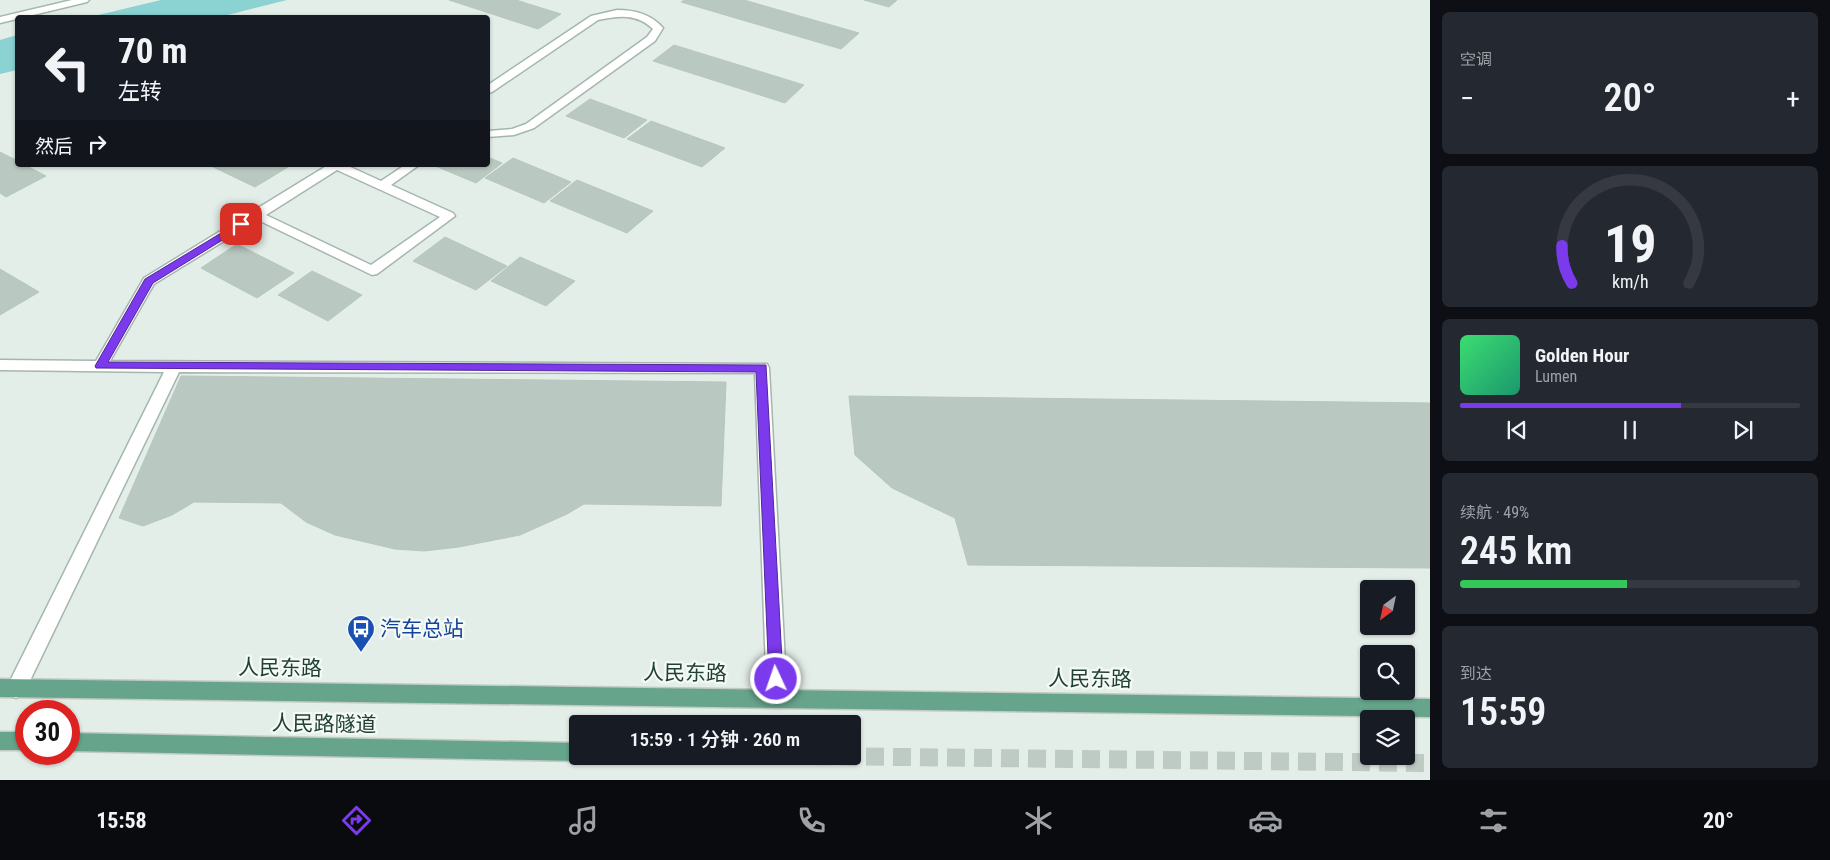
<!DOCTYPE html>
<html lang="zh">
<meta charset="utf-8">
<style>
body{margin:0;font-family:"Roboto Condensed","Noto Sans SC",sans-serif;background:#242831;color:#f1f3f6;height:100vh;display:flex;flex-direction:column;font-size:19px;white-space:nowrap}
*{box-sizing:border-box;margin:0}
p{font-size:16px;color:#9ea1a6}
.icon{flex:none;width:28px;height:28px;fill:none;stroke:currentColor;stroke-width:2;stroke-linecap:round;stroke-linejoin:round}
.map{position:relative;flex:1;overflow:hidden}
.drawer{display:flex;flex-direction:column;gap:12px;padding:12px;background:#0d0f14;width:400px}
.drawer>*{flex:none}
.banner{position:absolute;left:15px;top:15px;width:475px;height:152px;border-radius:5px;box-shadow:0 1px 4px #0004;background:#171b24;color:#f1f3f6;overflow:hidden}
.needle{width:32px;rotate:213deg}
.controls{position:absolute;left:1360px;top:580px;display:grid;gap:10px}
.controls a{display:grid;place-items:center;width:55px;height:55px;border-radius:5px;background:#171b24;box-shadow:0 1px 4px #0004;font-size:25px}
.speed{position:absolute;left:15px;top:700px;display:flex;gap:10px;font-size:25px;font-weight:700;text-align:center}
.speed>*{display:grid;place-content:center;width:65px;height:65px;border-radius:50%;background:#171b24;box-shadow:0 1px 4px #0004;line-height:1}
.speed .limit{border:8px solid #d22;background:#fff;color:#111}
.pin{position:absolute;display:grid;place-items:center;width:42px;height:42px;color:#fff;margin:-21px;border-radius:10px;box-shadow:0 2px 8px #0006}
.me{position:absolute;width:55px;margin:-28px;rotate:357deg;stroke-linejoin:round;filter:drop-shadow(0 0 4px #0008)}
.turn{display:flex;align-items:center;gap:18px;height:105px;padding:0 20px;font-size:22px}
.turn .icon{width:65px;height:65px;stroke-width:2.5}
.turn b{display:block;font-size:35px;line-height:42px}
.then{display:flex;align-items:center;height:48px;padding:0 20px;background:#0003;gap:10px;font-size:19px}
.big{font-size:38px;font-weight:600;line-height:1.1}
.drawer .card{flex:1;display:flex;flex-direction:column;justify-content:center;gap:8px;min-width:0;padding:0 18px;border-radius:8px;background:#242831}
.drawer .dial{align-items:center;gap:0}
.dial svg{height:130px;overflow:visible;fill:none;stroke:#363941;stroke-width:7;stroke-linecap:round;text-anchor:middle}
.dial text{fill:#f1f3f6;stroke:none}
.song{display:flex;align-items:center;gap:15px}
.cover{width:60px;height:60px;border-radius:8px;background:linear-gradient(135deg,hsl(140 70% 55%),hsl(160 70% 35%))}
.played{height:5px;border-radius:2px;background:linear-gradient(90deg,#7c3aed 65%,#363941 65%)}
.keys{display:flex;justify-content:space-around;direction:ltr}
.heat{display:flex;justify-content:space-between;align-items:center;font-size:28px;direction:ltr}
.charge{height:8px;border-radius:4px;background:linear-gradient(90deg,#34c759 49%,#363941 0)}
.trip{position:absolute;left:569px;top:715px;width:292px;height:50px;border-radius:5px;background:#171b24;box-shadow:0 1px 4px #0004;font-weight:600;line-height:50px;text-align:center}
.dock{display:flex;height:80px;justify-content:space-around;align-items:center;background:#090b0e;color:#9ea1a6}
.dock .icon{width:35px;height:35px}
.dock .active{color:#7c3aed}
.dock b{font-size:22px;color:#f1f3f6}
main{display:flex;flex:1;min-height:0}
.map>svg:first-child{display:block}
.water{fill:#8bd2d3}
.building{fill:#b9c8c0;stroke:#b6c7be}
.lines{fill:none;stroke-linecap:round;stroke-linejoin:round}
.primary-tunnel{stroke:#bdcbc4;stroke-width:18;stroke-dasharray:18 9;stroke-linecap:butt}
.minor-casing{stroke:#a6b6ae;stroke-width:3}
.primary-casing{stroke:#c1cac6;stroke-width:3}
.minor{fill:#fff;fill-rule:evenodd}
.primary{fill:#67a48c;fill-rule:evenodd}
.route{fill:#7c3aed;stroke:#51269a}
.labels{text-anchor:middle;stroke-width:4.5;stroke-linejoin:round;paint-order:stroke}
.near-transit-label{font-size:21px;fill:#164399;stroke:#f4faf6;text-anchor:start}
.near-street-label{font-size:21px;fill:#234034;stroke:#f4faf6}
</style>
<main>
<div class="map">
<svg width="1430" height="780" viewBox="0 0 1430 780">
<rect width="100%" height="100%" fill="#e4eee8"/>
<g class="water">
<polygon points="161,0 287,0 220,17 90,17"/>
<polygon points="17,35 17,70 0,74 0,40"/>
</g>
<g class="building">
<polygon points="449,0 516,0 561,14 538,29"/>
<polygon points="685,0 744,0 859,33 841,49 681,2"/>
<polygon points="864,0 897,0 889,7"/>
<polygon points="674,45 804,85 785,103 653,61"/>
<polygon points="590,99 647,120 624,138 566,116"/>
<polygon points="651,121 725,148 702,167 627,139"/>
<polygon points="0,152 18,161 18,165 25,165 46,176 6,197 0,193"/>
<polygon points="488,157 502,163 476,183 433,165 488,165"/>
<polygon points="513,158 571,182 544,203 485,178"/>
<polygon points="209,165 283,165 288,167 255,187"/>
<polygon points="577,180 653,211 627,233 550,201"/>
<polygon points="445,237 507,266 476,290 413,261"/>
<polygon points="237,244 294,273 257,298 201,268"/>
<polygon points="520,257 575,281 546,306 491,281"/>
<polygon points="0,269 39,292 0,315"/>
<polygon points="312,271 362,295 328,321 278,295"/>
<polygon points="181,376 726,382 721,506 584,504 567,514 520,535 459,547 424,551 395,549 335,535 306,522 281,503 194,502 172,515 143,526 119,518"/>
<polygon points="849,396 1430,403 1430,568 968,565 955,518 892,488 855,455"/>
</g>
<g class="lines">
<polyline class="primary-tunnel" points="812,756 1430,763"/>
<defs>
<g id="minor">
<polygon points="72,0 89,0 87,2 0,23 0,17"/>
<path d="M617,10C635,10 651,14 663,28L655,41L534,128L514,135L488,137V131L512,129L526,124L647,37L653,29C636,13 619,16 598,20L492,92L488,93V85L591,16Z"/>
<path d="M328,165H346L381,181L405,165H419L391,185L453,213L455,216L377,274L372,275L258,220L154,284L110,361L767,364L769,368L787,698L784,704L777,707L770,704L767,698L755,373L179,372L23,695L16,698L9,695L6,689L9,683L164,372L0,370V360L96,361L144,278ZM337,170L440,217L371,265L266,215Z"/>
</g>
<g id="primary">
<polygon points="0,679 1430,699 1430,717 0,697"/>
<rect x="0" y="732" width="26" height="18"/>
<polygon points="69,733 578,743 578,756 586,756 578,761 69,751"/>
</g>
</defs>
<use href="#minor" class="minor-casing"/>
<use href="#primary" class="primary-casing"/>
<use href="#minor" class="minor"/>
<use href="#primary" class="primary"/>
</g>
<polygon class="route" points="241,221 246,224 245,226 153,283 108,362 766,365 783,679 781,683 776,685 771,683 769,679 756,372 96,368 95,366 145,279"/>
<defs>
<symbol id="bus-pin" viewBox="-11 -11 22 30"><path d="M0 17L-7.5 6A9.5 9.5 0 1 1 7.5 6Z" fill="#1a4fb4" stroke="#f4faf6"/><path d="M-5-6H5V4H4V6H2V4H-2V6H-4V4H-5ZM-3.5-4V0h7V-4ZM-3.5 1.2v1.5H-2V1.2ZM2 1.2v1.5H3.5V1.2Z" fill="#fff"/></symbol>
</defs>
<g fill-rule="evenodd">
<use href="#bus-pin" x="345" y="613" width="32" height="43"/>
</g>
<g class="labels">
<g class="near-transit-label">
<text x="380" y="636">汽车总站</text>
</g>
<g class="near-street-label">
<text transform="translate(280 668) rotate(1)" y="7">人民东路</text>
<text transform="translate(685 673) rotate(1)" y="7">人民东路</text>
<text transform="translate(1090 679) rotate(1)" y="7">人民东路</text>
<text transform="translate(324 724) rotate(1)" y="7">人民路隧道</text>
</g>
</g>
</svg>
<div class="controls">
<a><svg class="needle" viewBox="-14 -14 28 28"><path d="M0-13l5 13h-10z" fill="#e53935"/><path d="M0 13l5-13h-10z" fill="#9ea1a6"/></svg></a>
<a><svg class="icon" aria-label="search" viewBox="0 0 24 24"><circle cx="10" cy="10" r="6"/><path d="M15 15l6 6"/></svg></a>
<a><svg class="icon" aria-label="layers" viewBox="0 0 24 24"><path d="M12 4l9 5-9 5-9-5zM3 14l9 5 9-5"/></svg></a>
</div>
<div class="speed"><div class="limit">30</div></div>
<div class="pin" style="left:241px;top:224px;background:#d93025"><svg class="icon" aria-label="arrive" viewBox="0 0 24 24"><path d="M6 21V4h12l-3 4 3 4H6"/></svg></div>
<svg class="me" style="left:776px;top:679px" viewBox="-20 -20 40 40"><circle r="17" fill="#7c3aed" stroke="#fff" stroke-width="3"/><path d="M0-11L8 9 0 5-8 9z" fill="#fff"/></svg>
<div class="trip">15:59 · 1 分钟 · 260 m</div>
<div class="banner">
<div class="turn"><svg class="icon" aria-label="left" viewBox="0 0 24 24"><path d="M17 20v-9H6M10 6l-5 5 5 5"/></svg><div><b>70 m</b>左转</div></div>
<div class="then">然后<svg class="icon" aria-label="right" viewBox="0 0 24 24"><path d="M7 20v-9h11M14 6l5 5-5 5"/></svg></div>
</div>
</div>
<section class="drawer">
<div class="card"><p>空调</p>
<div class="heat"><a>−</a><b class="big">20°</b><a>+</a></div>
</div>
<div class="card dial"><svg viewBox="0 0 100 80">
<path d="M14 69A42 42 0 1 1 86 69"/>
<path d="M14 69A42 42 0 0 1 8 46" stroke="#7c3aed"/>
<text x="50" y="56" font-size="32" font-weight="700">19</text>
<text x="50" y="72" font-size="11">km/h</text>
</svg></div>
<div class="card">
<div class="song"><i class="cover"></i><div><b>Golden Hour</b><p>Lumen</p></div></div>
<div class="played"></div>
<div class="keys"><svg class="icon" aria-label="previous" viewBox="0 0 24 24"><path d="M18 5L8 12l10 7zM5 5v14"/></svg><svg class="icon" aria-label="pause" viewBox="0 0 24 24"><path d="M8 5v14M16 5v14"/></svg><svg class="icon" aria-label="next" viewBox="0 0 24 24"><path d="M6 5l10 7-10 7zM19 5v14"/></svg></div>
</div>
<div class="card"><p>续航 · 49%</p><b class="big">245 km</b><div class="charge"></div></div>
<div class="card"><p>到达</p><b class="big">15:59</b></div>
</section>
</main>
<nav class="dock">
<b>15:58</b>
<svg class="icon active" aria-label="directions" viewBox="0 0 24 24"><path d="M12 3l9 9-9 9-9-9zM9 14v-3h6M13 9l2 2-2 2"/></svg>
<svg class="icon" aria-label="music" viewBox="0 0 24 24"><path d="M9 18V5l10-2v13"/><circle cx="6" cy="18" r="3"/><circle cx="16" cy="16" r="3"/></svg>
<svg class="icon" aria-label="phone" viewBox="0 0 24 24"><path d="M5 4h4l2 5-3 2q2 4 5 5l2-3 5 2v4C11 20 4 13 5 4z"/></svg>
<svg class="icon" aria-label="climate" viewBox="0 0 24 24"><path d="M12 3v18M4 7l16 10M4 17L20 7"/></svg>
<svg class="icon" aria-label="car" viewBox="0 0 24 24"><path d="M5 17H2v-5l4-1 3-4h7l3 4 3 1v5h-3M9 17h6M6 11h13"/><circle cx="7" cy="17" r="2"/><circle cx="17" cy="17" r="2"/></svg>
<svg class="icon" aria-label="filters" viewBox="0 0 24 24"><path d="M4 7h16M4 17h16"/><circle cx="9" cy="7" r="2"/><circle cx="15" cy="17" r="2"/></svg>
<b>20°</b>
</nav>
